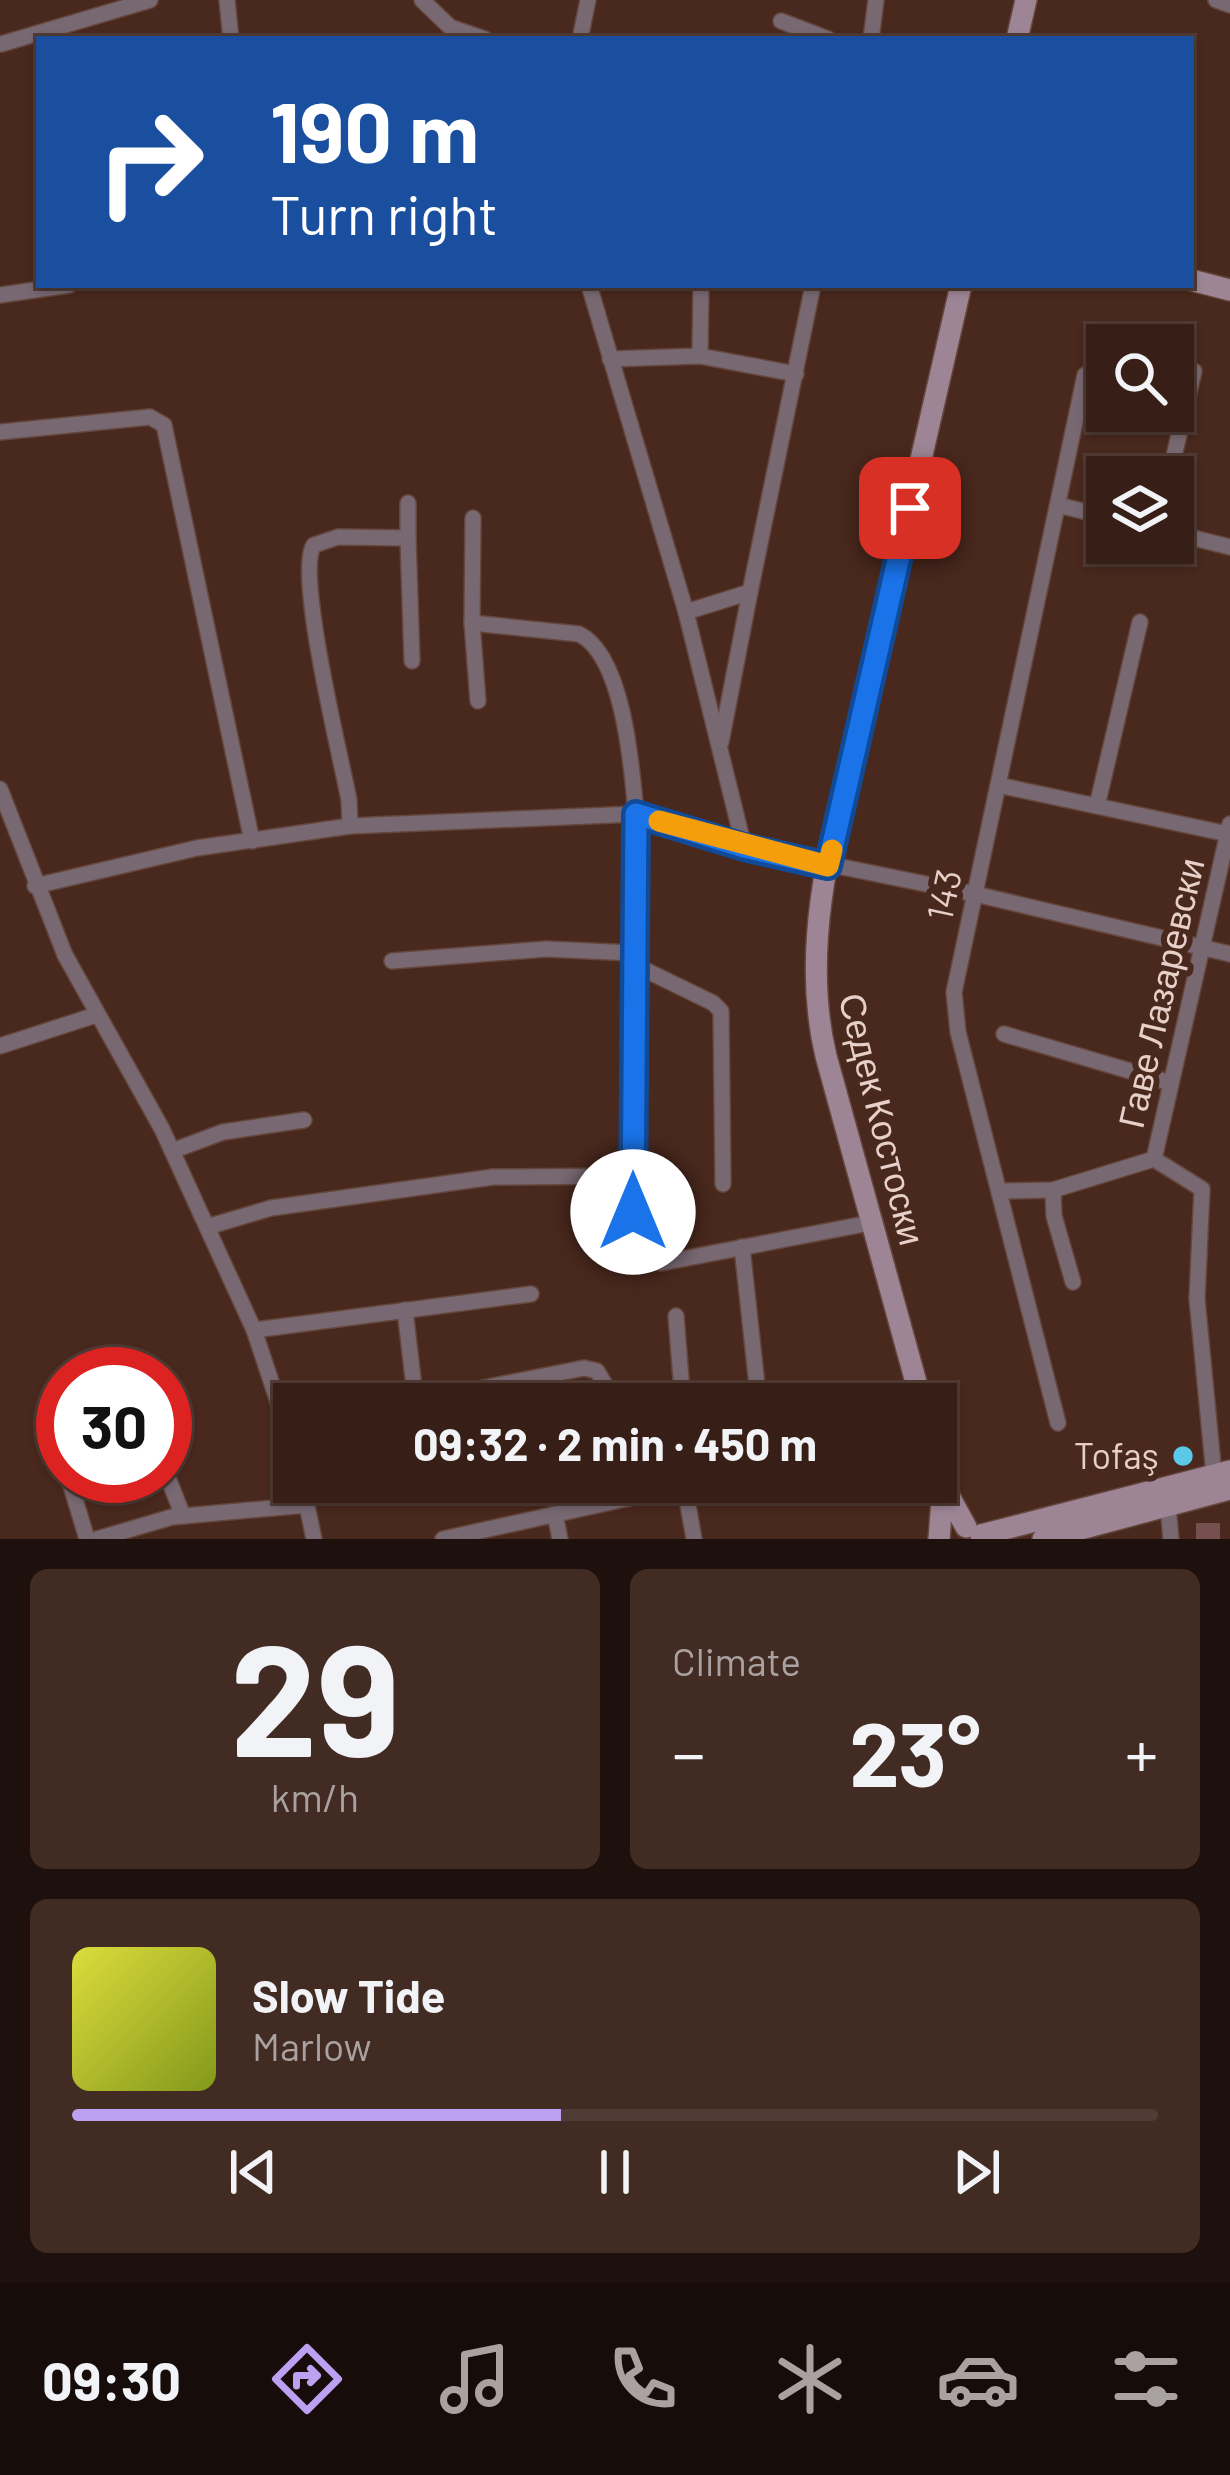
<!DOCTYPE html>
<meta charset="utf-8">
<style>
body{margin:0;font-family:Barlow,sans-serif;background:#422b23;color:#f1f3f6;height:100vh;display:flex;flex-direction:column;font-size:45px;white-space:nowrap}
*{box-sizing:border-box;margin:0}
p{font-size:39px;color:#aaa2a1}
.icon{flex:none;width:66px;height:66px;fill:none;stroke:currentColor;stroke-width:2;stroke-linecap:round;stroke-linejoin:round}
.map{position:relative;height:1539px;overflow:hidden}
.sheet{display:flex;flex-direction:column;gap:30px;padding:30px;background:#1e100c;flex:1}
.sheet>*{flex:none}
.guide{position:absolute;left:36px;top:36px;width:1158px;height:252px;border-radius:0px;box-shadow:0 3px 9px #0004,0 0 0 3px #513c35;background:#1a4fa0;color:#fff;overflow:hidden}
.buttons{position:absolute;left:1086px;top:324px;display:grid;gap:24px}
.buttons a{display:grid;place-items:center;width:108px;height:108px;border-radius:0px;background:#371e16;box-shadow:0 3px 9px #0004,0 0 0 3px #513c35;font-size:60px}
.speed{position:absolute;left:36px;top:1347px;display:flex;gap:24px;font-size:60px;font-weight:700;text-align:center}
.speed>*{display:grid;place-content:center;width:156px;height:156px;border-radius:50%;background:#371e16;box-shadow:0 3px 9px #0004,0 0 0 3px #513c35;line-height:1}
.speed .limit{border:18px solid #d22;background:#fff;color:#111}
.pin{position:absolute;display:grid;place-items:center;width:102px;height:102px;color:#fff;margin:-51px;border-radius:24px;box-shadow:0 6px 18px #0006}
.me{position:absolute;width:132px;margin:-66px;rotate:0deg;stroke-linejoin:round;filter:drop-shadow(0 0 9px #0008)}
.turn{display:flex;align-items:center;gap:42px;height:252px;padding:0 36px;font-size:54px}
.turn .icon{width:156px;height:156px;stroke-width:2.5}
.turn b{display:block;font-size:84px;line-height:102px}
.big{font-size:90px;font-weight:700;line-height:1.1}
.sheet .card{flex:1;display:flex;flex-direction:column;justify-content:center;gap:18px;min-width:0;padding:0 42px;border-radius:18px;background:#422b23}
.sheet .dial{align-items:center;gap:0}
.dial b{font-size:156px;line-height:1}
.song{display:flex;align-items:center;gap:36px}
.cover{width:144px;height:144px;border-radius:18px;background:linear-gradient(135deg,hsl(60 70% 55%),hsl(70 70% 35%))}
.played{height:12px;border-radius:6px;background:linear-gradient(90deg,#bca0f2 45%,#513c35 45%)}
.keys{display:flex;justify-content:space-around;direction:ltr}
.heat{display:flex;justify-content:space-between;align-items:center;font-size:66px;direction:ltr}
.sheet .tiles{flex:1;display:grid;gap:30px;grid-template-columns:1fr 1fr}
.card:last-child{grid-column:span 2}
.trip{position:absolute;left:273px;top:1383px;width:684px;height:120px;border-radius:0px;background:#371e16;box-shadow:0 3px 9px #0004,0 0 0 3px #513c35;font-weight:700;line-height:120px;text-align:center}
.dock{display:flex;height:192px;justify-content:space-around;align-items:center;background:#160c09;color:#aaa2a1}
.dock .icon{width:84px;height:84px}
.dock .current{color:#bca0f2}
.dock b{font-size:54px;color:#f1f3f6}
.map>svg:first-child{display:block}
.building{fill:#764f4f}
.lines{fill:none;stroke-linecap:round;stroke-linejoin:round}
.street-casing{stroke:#65463c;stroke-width:18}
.secondary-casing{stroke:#65463c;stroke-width:24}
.street{stroke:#776871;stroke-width:15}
.secondary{stroke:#9d8595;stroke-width:21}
.route-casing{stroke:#114b97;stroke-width:30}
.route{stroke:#1a73e8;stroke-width:21}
.slow{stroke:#f59e0b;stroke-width:21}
.poi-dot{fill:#5ac8e6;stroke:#49281d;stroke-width:4.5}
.labels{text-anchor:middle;stroke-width:12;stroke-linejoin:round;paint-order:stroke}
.street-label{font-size:36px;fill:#e6d0c9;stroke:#49281d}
.poi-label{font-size:36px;fill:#e6d0c9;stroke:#49281d;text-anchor:end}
</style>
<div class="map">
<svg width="1230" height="1539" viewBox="0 0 1230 1539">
<rect width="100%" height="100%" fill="#49281d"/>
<rect class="building" x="1196" y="1523" width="24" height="16"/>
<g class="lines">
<defs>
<g id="street">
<polyline points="227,0 231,39"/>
<polyline points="422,0 450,27 485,39"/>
<polyline points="1216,0 1230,5"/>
<polyline points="781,21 828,39"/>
<polyline points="580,39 588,0"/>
<polyline points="871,39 876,0"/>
<polyline points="1,44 150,0"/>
<polyline points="589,285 686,612 744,847"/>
<polyline points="0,295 69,285"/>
<polyline points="700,356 701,285"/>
<polyline points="610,359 700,356 796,374"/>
<polyline points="0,432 150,417 164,425 252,841"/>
<polyline points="1169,477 1194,371"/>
<polyline points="1058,505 1107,517"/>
<polyline points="1173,533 1230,547"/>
<polyline points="408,538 412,661"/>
<polyline points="686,612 750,592 813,285"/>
<polyline points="472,623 473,518"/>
<path d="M478,701L472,623L579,634C624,656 632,769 636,814L633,1248L637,1258L661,1263L875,1222"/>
<polyline points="721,742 750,592"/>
<polyline points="998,785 1228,834"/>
<polyline points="0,789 65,955 162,1129 254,1330 294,1450"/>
<polyline points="1097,806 1140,622"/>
<path d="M350,826L349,800C341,758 295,571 314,545L338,537L408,538V503"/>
<polyline points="35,886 197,848 350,826 636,814 744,847 975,894 1230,954"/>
<polyline points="392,961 546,949 633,953"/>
<polyline points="633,964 713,1003 721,1011 723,1184"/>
<polyline points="1004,1034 1171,1083"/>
<polyline points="0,1046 96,1015"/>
<polyline points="172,1151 223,1132 304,1120"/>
<polyline points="1154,1159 1202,1189 1197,1299 1214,1475"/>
<polyline points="1053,1190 1054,1216 1073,1282"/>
<polyline points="999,1191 1053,1190 1154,1159 1230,824"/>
<polyline points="207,1227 271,1208 493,1177 633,1176"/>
<polyline points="742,1247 759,1404"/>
<polyline points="405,1310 416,1404"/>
<polyline points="676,1316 683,1404"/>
<polyline points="254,1330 531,1294"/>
<polyline points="445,1404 483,1388 584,1368 597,1371 614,1400"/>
<polyline points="1058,1423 958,1032 954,992 1085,375"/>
<polyline points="56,1436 63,1460"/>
<polyline points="165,1470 183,1516"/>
<polyline points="68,1476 87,1539"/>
<polyline points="302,1482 314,1539"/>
<polyline points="684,1482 694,1539"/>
<polyline points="1168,1506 1171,1539"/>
<polyline points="555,1514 560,1539"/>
<polyline points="97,1539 172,1517 307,1505"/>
<polyline points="443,1539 684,1486"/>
</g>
<g id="secondary">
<polyline points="1017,39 1026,0"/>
<polyline points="1191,280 1230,290"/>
<path d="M922,1404L826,1056C795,929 845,793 873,669C902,541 932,413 961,285"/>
<polyline points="936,1457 943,1485 966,1527"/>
<polyline points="981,1535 1230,1471"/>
<polyline points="939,1539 943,1486"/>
<polyline points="1043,1539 1230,1489"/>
</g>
</defs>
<use href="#street" class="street-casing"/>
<use href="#secondary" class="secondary-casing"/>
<use href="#street" class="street"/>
<use href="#secondary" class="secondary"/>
</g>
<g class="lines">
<defs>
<polyline id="route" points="633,1212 636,814 744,847 828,866 910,508"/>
</defs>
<use href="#route" class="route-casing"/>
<use href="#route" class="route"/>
<polyline class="slow" points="659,821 828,866 832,850"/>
</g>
<circle class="poi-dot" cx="1183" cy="1456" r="12"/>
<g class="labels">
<g class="street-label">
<text transform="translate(944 895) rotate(-78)" y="13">143</text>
<text transform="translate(1161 993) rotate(-77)" y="13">Гаве Лазаревски</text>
<text transform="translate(882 1119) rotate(76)" y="13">Седек Костоски</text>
</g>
<g class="poi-label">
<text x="1159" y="1469">Tofaş</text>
</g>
</g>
</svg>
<div class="buttons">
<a><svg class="icon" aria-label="search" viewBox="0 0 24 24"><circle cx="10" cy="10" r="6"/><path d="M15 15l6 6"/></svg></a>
<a><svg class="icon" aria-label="layers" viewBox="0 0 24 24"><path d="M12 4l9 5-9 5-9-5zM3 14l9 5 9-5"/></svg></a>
</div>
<div class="speed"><div class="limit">30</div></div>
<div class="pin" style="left:910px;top:508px;background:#d93025"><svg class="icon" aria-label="arrive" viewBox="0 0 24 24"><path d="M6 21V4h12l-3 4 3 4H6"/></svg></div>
<svg class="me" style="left:633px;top:1212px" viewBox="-20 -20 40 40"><circle r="19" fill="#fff"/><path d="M0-13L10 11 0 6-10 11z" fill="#1a73e8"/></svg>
<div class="trip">09:32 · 2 min · 450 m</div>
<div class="guide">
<div class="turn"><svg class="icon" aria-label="right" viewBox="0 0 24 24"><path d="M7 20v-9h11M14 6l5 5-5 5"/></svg><div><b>190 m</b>Turn right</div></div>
</div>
</div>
<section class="sheet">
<div class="tiles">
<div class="card dial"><b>29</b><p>km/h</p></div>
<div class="card"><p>Climate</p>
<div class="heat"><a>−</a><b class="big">23°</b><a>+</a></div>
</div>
<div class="card">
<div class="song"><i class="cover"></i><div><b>Slow Tide</b><p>Marlow</p></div></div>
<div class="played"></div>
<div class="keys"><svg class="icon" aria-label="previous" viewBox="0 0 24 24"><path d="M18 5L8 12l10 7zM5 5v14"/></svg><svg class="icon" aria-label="pause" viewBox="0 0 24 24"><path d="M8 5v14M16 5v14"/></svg><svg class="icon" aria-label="next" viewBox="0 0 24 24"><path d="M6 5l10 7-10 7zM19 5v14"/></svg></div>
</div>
</div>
</section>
<nav class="dock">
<b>09:30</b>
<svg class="icon current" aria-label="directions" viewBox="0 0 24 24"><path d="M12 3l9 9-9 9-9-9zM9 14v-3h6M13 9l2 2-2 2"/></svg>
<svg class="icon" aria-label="music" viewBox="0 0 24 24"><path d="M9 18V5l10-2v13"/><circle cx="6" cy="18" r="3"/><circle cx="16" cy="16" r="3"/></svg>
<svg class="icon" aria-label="phone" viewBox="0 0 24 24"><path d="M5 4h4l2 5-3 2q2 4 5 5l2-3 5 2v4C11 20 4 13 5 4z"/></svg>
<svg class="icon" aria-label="climate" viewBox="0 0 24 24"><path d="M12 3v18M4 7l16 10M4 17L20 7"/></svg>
<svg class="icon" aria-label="car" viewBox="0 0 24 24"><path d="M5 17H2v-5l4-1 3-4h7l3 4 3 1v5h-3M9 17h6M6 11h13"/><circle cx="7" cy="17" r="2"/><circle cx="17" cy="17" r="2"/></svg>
<svg class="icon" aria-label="filters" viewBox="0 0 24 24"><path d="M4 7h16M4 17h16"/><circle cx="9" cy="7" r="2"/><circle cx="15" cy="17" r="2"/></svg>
</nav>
